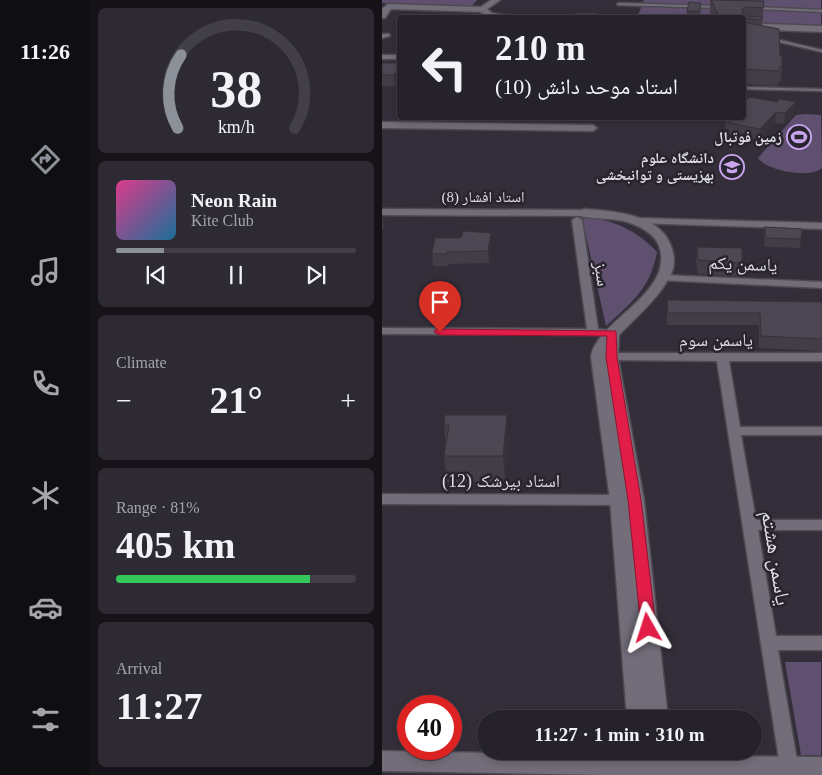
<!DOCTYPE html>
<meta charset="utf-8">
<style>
body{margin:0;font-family:"Times New Roman","Noto Naskh Arabic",serif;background:#2e2a33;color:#f1f3f6;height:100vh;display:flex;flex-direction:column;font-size:19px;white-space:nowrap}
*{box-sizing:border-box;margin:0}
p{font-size:16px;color:#a4a4a9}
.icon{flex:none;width:28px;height:28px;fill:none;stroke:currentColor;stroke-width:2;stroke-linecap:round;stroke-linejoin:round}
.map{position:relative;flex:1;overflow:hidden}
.drawer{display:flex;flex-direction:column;gap:8px;padding:8px;background:#151318;width:292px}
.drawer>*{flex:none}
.hud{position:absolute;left:15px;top:15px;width:349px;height:105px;border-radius:5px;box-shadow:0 2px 8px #0003,0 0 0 1px #423f47;background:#26222b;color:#f1f3f6;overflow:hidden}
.speed{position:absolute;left:15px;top:695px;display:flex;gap:10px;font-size:25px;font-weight:700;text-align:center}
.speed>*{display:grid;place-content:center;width:65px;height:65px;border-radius:50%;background:#26222b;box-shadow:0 2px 8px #0003,0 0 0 1px #423f47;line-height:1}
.speed .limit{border:8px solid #d22;background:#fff;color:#111}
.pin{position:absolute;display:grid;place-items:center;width:42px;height:42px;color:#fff;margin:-51px -21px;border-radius:50% 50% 50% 0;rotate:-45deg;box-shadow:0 0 5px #0007}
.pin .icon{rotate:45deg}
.me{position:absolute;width:55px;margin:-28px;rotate:354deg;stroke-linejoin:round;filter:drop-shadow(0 0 4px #0008)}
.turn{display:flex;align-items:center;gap:18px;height:105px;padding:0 15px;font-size:22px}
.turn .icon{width:65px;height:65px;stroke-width:2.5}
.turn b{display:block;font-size:35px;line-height:42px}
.big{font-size:38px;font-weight:700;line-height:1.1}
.drawer .widget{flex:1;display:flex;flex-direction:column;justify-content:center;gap:8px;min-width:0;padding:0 18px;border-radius:8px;background:#2e2a33}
.drawer .dial{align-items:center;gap:0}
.dial svg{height:130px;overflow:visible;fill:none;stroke:#423f47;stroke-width:7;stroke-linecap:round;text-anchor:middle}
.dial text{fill:#f1f3f6;stroke:none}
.song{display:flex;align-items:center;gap:15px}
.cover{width:60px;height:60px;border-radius:8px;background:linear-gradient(135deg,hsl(330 70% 55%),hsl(200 70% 35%))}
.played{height:5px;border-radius:2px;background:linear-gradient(90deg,#8c9099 20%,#423f47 20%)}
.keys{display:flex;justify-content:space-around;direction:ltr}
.heat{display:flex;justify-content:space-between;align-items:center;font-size:28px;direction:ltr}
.charge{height:8px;border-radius:4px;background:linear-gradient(90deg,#34c759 81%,#423f47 0)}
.trip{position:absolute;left:95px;top:710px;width:285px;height:50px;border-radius:25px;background:#26222b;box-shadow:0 2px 8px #0003,0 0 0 1px #423f47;font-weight:700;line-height:50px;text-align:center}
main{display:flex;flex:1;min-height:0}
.tabs{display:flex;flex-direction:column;width:90px;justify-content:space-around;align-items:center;background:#0f0e11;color:#a4a4a9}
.tabs .icon{width:35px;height:35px}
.tabs .selected{color:#8c9099}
.tabs b{font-size:22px;color:#f1f3f6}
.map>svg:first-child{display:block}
.green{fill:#605070}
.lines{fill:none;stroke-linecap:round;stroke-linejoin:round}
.service-casing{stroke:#4e4a52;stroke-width:3}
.minor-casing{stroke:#4e4a52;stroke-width:3}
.tertiary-casing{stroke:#4e4a52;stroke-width:3}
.secondary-casing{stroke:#4e4a52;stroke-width:3}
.service{fill:#726d79;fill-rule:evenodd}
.minor{fill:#726d79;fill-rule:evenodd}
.tertiary{fill:#726d79;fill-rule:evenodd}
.secondary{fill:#726d79;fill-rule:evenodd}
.wall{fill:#423d47}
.shaded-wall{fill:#36323a}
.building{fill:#4d4753;stroke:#36323a}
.route{fill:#e11d48;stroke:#92132f}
.labels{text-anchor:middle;stroke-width:5;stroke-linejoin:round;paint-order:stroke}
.far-poi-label{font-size:15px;font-weight:bold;fill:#dedbe2;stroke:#29252f;text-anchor:end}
.far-street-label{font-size:15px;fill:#dedbe2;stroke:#29252f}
.street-label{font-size:18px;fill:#dedbe2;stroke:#29252f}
.near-street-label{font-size:21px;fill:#dedbe2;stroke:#29252f}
</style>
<main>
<nav class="tabs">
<b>11:26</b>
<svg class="icon selected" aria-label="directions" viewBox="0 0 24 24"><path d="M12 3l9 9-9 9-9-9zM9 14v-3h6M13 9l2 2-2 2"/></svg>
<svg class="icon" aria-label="music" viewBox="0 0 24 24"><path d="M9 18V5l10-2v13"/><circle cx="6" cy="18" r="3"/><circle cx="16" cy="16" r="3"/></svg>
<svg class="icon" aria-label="phone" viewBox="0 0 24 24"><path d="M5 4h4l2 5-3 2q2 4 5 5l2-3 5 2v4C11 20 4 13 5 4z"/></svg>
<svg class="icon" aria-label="climate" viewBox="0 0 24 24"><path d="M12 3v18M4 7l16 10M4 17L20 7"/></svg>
<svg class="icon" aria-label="car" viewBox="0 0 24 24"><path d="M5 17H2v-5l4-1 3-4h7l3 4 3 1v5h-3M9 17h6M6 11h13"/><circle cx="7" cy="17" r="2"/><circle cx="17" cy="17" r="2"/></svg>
<svg class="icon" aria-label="filters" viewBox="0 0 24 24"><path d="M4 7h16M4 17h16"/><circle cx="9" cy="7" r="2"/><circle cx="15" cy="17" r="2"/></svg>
</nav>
<section class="drawer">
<div class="widget dial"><svg viewBox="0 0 100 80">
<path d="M14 69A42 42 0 1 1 86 69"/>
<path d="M14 69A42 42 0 0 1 16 24" stroke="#8c9099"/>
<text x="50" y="56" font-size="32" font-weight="700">38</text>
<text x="50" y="72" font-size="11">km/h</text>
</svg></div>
<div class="widget">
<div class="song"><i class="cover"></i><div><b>Neon Rain</b><p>Kite Club</p></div></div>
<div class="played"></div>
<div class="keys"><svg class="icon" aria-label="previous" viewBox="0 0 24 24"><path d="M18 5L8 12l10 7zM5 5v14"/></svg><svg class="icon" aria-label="pause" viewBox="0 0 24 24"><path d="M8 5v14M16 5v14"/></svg><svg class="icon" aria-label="next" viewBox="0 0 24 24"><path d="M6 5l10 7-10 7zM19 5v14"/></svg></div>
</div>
<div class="widget"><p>Climate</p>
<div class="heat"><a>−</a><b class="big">21°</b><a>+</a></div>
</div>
<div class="widget"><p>Range · 81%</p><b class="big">405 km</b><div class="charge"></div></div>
<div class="widget"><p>Arrival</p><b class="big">11:27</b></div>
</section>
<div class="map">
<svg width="440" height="775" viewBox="0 0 440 775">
<rect width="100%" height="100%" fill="#332e39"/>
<g class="green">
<polygon points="0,0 95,0 89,7 0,3"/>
<polygon points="262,0 439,0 439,26 361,23 361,18 255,18"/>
<path d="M423,114L439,115L440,168C428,179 385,171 376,158L414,115Z"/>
<path d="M200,218C229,217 257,232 275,252C268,289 250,302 224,326Z"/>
<polygon points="403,662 439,662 439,755 419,755"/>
</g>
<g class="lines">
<defs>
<g id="service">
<polygon points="237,3 336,6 338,7 336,8 236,5 235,4"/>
<polygon points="373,7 440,10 440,12 372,9 371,8"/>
<polygon points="389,38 440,50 440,52 389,40"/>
<polygon points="361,87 440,89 440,91 361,89"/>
</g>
<g id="minor">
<polygon points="0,34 7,34 8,36 0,38"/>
<rect x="0" y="55" width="18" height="4"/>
<polygon points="0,122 211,125 215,128 211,131 0,128"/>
<polygon points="0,209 202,210 207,213 202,216 0,215"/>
<polygon points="195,217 200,220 216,329 234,331 236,333 234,335 0,334 0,328 205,329 190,220"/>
<polygon points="257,218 440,223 440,229 253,223 252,221"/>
<polygon points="281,275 440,282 440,288 277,280 276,278"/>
<polygon points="229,353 440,353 440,361 347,361 358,427 440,427 440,435 359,435 374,520 440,520 440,530 376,530 394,636 440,636 440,650 396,650 416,766 413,772 407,774 401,772 398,766 335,361 225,360 223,357"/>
<polygon points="0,494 237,495 242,496 244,500 242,504 237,505 0,504"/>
</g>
<g id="tertiary">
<polygon points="98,8 104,8 110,13 141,18 108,17 98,12"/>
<polygon points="361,23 440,26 440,32 361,29"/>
<path d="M202,209C231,211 281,214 290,249C293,259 293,269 287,278C275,300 254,317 237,335L236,357L262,500L286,719H265V710V719H245L228,500L209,357C214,321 290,295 278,249C275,236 263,229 251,224C234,217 215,220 198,216L196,213Z"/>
<polygon points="0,751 270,756 269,751 291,751 291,756 440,757 440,775 221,775 0,771"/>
</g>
<polygon id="secondary" points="109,0 118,0 101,12 9,9 3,18 0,18 0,9 6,4 99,7"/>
</defs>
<use href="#service" class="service-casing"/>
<use href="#minor" class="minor-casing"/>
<use href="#tertiary" class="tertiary-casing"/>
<use href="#secondary" class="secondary-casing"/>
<use href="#service" class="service"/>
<use href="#minor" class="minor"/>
<use href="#tertiary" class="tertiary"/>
<use href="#secondary" class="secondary"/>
</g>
<g class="wall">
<polygon points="328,0 382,1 380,26 398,56 400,67 399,82 396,82 396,86 361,84 361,18 330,18 328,13"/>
<polygon points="319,10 317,18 304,18 305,11"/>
<polygon points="0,63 18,63 18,79 13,86 0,86"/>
<polygon points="395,102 412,113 402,124 393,123 377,140 347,134 347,129 343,129 344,118"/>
<polygon points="0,219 1,220 2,229 0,229"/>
<polygon points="383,227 419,239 418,248 383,247 382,236"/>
<polygon points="109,233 109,245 107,263 66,264 66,266 51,266 50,254 79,238"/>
<polygon points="315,247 360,263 358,277 316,274 314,260"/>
<polygon points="285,300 440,302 440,351 377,348 377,325 285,325"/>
<polygon points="63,415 127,441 123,482 65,482 62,456 64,446 62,425"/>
</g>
<g class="shaded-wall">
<polygon points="18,65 18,79 13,86 12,75"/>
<polygon points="414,102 412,113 402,124 403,113"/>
<polygon points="394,112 393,123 377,140 378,129"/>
<polygon points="109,233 109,245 107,263 106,251"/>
<polygon points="125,415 127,441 123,482 121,456"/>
</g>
<g class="building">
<polygon points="329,0 382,1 381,8 362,7 360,9 361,16 380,17 380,20 362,18 361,20 361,18 338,18"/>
<polygon points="307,2 319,3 317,11 305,11"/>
<polygon points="193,13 214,13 212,18 192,18"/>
<polygon points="361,22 397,29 398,56 400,56 400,67 397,67 397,71 361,69"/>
<polygon points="0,63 18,63 18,65 12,75 0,75"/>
<polygon points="368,97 395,102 397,99 414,102 403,113 394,112 378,129 347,123 352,119 344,118 361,118 361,103"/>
<polygon points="383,227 420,229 419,239 384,238"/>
<polygon points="81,231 109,233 106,251 65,252 65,254 50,254 53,238 79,238"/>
<polygon points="315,247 360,248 360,263 316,260"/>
<polygon points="285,300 440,302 440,339 379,336 378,313 286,313"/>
<polygon points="63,415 125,415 121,456 62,456 67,425 62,425"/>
</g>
<polygon class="route" points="54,329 234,331 235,357 259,500 274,628 272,632 266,633 261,632 259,628 246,500 224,357 225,336 58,335 52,332"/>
<defs>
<symbol id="stadium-ring" viewBox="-11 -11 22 22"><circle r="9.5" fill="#29252f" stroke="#c9a5ee" stroke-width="1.5"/><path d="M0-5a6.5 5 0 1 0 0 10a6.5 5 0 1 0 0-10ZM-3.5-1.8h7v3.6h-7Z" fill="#c9a5ee"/></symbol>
<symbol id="university-ring" viewBox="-11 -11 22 22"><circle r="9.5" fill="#29252f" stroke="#c9a5ee" stroke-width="1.5"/><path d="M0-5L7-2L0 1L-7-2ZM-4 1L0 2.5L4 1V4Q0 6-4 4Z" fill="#c9a5ee"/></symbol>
</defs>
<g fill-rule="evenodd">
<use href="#stadium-ring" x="403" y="123" width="28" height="28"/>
<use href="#university-ring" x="336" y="153" width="28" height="28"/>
</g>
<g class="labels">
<g class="far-poi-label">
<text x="400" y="142">زمین فوتبال</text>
<text x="332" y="163">دانشگاه علوم<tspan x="332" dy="17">بهزیستی و توانبخشی</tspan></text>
</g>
<g class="far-street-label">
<text x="101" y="202">استاد افشار (8)</text>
</g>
<g class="street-label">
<text transform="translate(361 264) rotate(2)" y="6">یاسمن یکم</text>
<text transform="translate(220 274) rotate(82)" y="6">سبز</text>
<text x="334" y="346">یاسمن سوم</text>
<text x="119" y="487">استاد بیرشک (12)</text>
</g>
<g class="near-street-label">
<text transform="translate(394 558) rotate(81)" y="7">یاسمن هشتم</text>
</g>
</g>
</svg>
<div class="speed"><div class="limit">40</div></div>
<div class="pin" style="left:58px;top:332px;background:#d93025"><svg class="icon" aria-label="arrive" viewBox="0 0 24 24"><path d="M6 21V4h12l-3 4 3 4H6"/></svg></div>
<svg class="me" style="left:266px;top:628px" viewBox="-20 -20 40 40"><path d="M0-17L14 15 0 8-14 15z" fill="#e11d48" stroke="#fff" stroke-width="4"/></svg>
<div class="trip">11:27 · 1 min · 310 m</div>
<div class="hud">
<div class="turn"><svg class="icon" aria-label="left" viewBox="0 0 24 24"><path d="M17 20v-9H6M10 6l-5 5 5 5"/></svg><div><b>210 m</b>استاد موحد دانش (10)</div></div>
</div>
</div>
</main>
